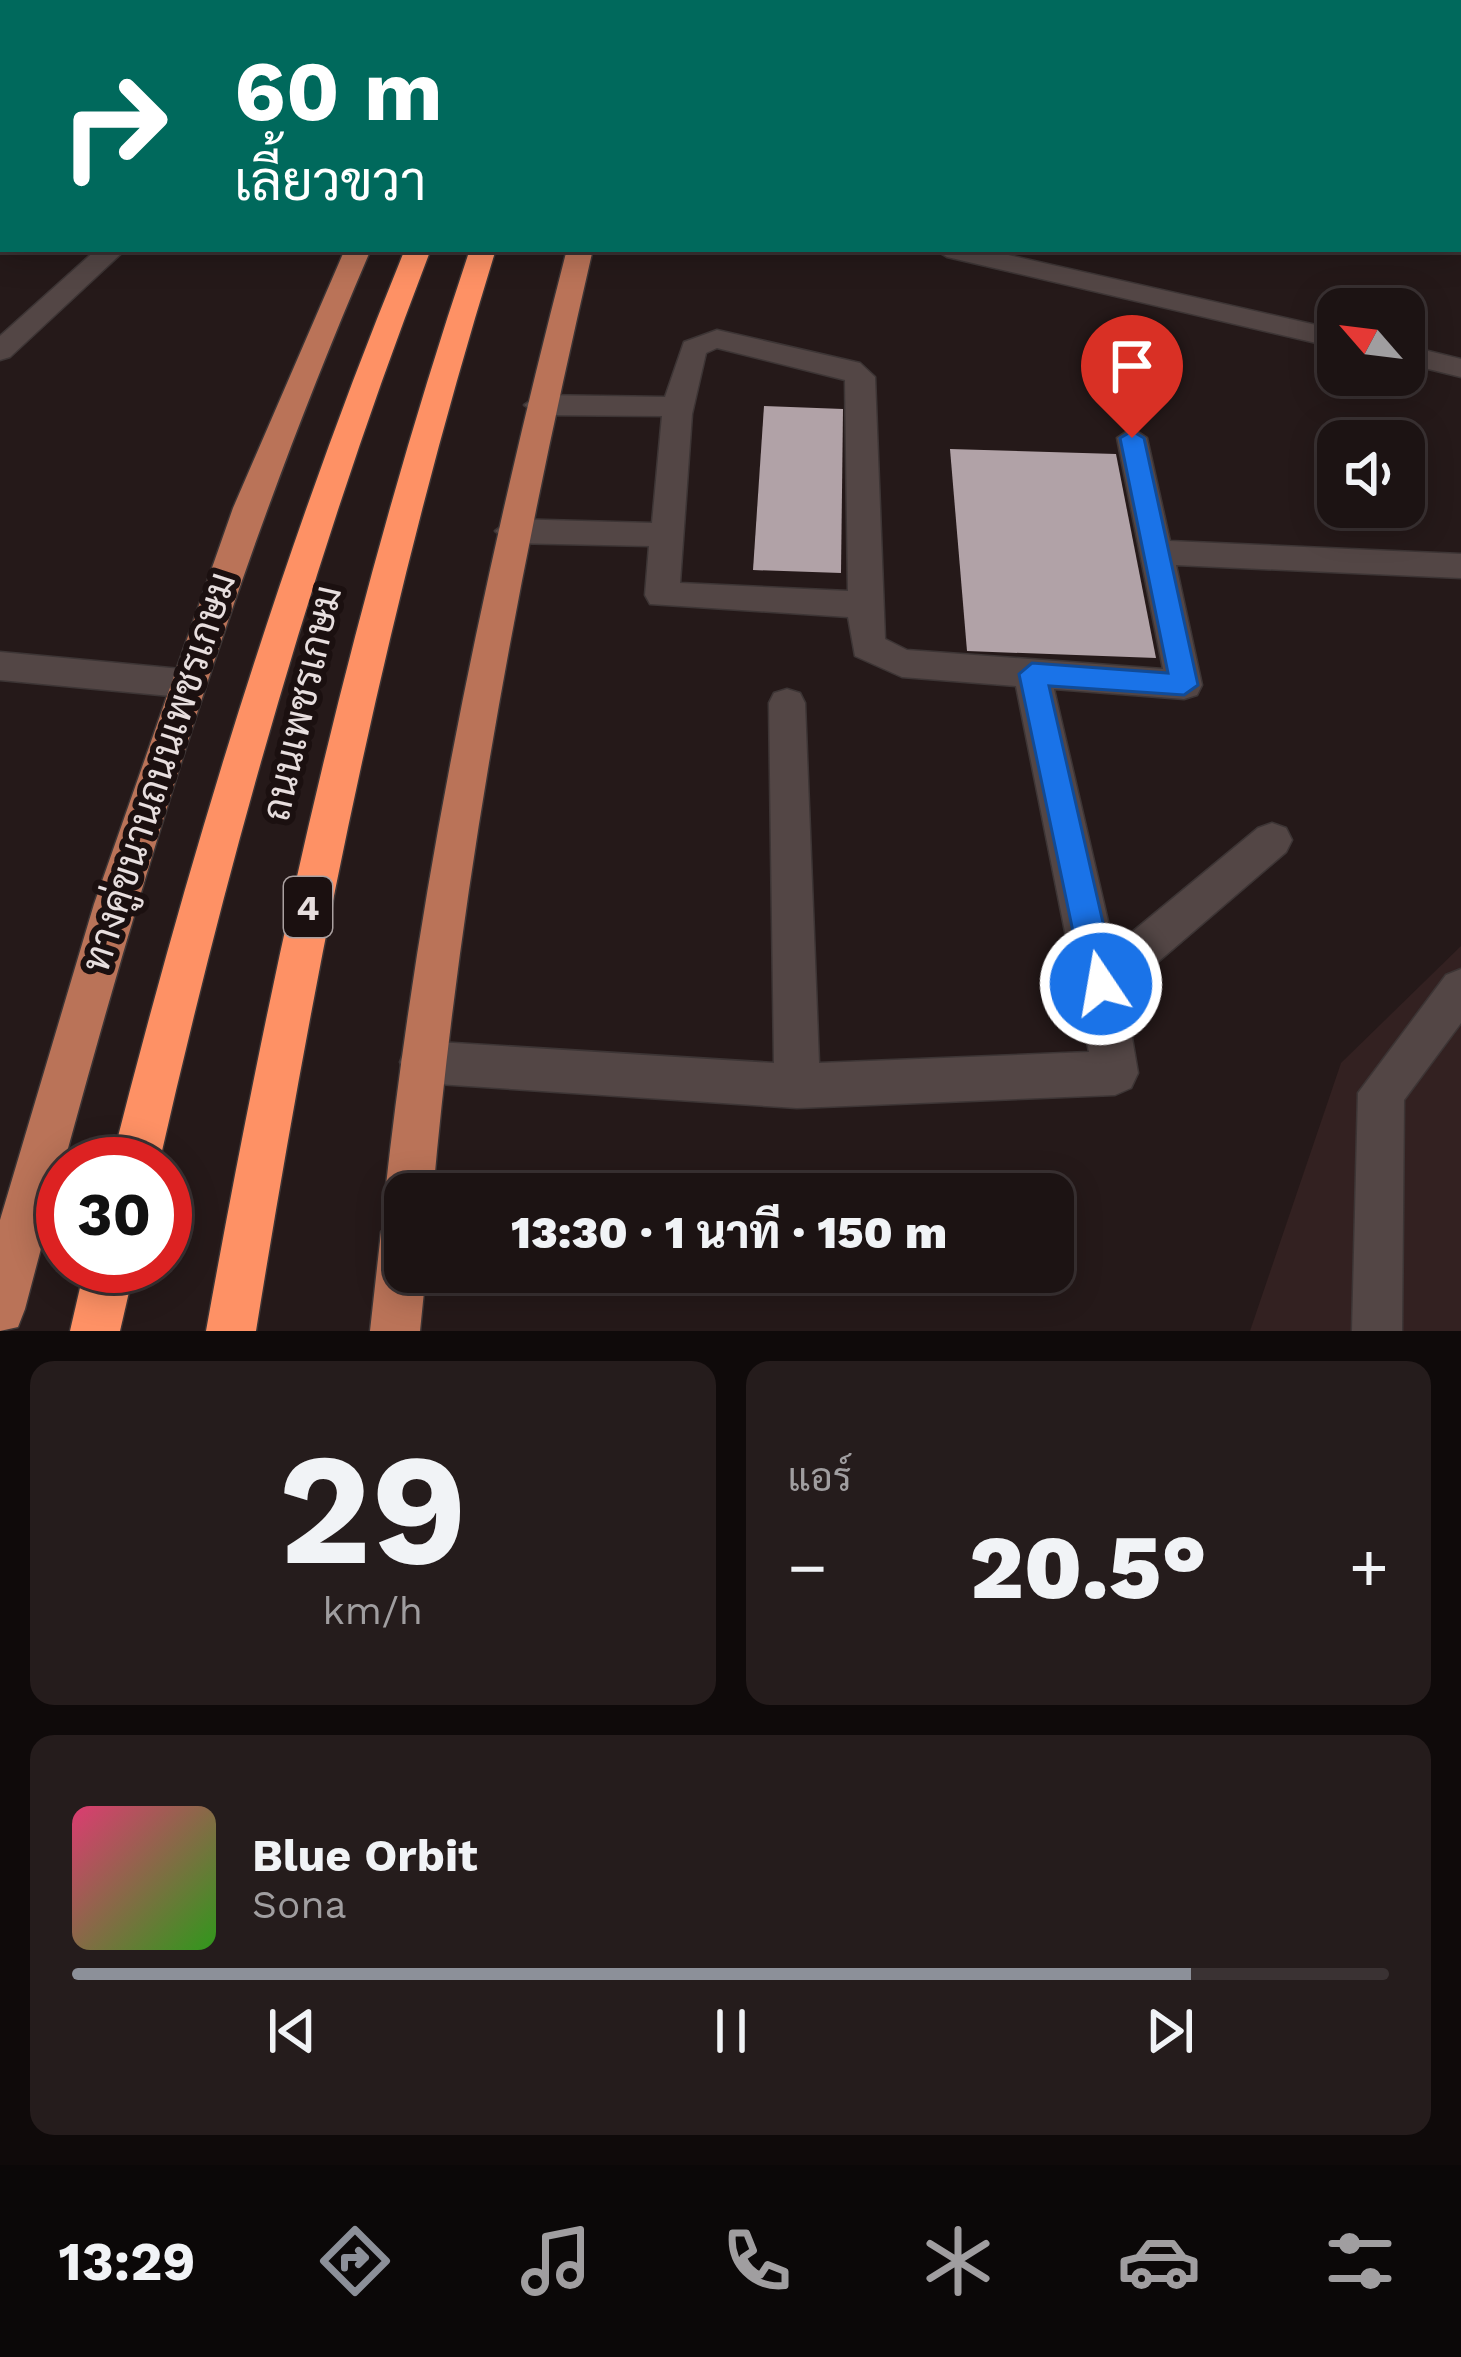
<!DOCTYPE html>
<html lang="th">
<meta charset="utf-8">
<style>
body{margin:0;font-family:"Work Sans",Sarabun,sans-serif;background:#251c1c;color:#f1f3f6;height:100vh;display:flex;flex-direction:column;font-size:45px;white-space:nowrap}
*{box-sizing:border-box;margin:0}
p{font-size:39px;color:#a09ea0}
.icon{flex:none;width:66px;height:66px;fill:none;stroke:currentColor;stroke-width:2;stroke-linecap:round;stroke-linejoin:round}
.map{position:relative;height:1331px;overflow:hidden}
.details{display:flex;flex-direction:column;gap:30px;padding:30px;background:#0f0a0a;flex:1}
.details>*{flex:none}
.top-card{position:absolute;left:0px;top:0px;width:1461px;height:252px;box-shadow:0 6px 30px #0003,0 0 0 3px #3a3233;background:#00695c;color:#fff;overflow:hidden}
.needle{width:78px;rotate:298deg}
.tools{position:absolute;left:1317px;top:288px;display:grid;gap:24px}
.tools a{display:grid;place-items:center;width:108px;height:108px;border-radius:24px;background:#1c1313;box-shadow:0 6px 30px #0003,0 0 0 3px #3a3233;font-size:60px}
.speed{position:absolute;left:36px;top:1137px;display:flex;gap:24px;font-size:60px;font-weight:700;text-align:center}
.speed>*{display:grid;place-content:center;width:156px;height:156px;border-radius:50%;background:#1c1313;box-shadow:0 6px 30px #0003,0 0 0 3px #3a3233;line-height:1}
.speed .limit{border:18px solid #d22;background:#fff;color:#111}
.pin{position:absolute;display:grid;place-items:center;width:102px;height:102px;color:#fff;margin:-123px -51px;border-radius:50% 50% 50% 0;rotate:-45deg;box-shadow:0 0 12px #0007}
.pin .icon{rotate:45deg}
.me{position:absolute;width:132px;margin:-66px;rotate:348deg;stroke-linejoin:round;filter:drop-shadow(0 0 9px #0008)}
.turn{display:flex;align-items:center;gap:42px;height:252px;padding:0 36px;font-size:54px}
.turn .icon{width:156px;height:156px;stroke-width:2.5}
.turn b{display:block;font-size:84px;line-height:102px}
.big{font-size:90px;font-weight:800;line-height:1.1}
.details .tile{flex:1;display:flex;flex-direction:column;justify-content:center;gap:18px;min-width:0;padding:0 42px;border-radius:24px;background:#251c1c}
.details .dial{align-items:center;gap:0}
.dial b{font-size:156px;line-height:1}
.song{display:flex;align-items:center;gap:36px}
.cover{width:144px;height:144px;border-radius:18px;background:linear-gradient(135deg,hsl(340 70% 55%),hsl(110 70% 35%))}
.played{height:12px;border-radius:6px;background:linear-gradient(90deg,#8c9099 85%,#3a3233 85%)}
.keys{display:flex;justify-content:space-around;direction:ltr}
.heat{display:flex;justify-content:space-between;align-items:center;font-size:66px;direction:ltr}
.details .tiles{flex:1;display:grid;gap:30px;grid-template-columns:1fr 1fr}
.tile:last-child{grid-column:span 2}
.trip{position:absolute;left:384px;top:1173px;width:690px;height:120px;border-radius:24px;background:#1c1313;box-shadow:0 6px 30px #0003,0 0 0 3px #3a3233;font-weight:800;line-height:120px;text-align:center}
.tabs{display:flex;height:192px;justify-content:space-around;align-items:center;background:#0b0808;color:#a09ea0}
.tabs .icon{width:84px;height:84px}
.tabs .selected{color:#8c9099}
.tabs b{font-size:54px;color:#f1f3f6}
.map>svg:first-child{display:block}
.built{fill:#332121}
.building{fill:#b1a2a7}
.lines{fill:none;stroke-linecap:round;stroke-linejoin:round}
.minor-casing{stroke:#3d3535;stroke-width:3}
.major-casing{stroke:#3d3535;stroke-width:3}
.highway-casing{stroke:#3d3535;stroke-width:3}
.minor{fill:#534645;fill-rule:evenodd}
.major{fill:#ba7358;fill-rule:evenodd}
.highway{fill:#fe9165;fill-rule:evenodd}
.route{fill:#1a73e8;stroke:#114b97;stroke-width:3}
.labels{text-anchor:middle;stroke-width:12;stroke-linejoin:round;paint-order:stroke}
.shield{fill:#1b1010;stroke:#aaa0a0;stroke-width:3}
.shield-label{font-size:36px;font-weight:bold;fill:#e7dede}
.street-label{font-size:39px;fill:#e7dede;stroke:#1b1010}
</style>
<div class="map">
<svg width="1461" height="1331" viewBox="0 0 1461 1331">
<rect width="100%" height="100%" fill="#251919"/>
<polygon class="built" points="1461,946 1461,1331 1250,1331 1341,1063"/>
<g class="building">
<polygon points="764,406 843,409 841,573 753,570"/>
<polygon points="950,449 1116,454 1156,658 967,651"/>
</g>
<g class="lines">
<defs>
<g id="minor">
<polygon points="14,0 47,0 50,3 17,3"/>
<polygon points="0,48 3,49 3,63 0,62"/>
<polygon points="97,249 126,249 10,357 0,360 0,336"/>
<polygon points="934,249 982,249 1338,330 1338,348 947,257"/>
<path d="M717,330L860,363L875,377L885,639L907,650L1163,669L1117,438L1132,428L1147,438L1170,541L1461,554V578L1176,565L1202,685L1197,695L1184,699L1054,689L1114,947L1258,828L1272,823L1286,828L1292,840L1286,852L1124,991L1138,1073L1131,1088L1115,1095L797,1108L422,1083L406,1077L400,1062L406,1047L422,1041L774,1063L769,703L774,693L787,689L800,693L805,703L819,1063L1089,1052L1016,686L902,677L855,656L848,617L650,604L645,595L649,546L511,543L495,531L511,519L652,523L662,416L539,415L524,405L539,395L665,397L684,342ZM717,348L845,380L848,591L680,583L692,414L706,353Z"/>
<polygon points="1404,345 1461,359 1461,377 1404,363"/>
<polygon points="0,652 181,669 194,673 199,683 194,693 181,697 0,680"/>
<polygon points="1461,969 1461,1023 1404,1100 1402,1331 1352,1331 1358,1093 1446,975"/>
</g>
<g id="major">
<polygon points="449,0 474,0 477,3 452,3"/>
<polygon points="497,0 519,0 495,3"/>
<polygon points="550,0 592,0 595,3 553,3"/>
<polygon points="661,0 683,0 659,3"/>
<polygon points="708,0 746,0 749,3 711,3"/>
<polygon points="1226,0 1252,0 1255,3 1229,3"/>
<polygon points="1295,0 1321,0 1324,3 1298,3"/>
<polygon points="1458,58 1461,59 1461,73 1458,72"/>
<polygon points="1458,88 1461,89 1461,104 1458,103"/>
<polygon points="1458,117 1461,118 1461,132 1458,131"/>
<path d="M345,249H371C223,592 120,948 25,1309L18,1327L0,1331V1220L94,904L233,508Z"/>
<path d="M567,249H593C521,560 461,876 433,1194H405V1272H426L420,1331H370L381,1232L395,1212L385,1194C420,875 487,559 567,249Z"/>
</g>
<g id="highway">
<polygon points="538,0 560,0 536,3"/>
<polygon points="586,0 608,0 584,3"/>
<path d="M405,249H431C316,547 230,852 159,1164H111C190,852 283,547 405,249Z"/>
<path d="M470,249H496C386,604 315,965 256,1331H206C272,964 351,603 470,249Z"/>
<polygon points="85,1266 135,1266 120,1331 70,1331"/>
</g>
</defs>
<use href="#minor" class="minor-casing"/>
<use href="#major" class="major-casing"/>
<use href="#highway" class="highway-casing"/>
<use href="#minor" class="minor"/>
<use href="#major" class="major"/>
<use href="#highway" class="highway"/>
</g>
<polygon class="route" points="1132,431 1144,438 1198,685 1184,695 1049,686 1117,984 1112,995 1101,999 1089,995 1084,984 1019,674 1032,663 1168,673 1120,438"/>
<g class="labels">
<rect class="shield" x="284" y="877" width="48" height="60" rx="9"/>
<g class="shield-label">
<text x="308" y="920">4</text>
</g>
<g class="street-label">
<text transform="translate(301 703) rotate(-77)" y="14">ถนนเพชรเกษม</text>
<text transform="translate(158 772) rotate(-72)" y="14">ทางคู่ขนานถนนเพชรเกษม</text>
</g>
</g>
</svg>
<div class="tools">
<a><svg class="needle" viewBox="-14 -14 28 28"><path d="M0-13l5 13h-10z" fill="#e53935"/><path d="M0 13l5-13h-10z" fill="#a09ea0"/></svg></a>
<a><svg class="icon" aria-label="sound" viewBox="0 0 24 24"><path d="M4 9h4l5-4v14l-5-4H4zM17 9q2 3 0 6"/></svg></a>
</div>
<div class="speed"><div class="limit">30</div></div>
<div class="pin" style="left:1132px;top:438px;background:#d93025"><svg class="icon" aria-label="arrive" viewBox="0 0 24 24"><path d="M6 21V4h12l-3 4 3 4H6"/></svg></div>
<svg class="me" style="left:1101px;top:984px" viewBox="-20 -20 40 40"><circle r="17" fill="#1a73e8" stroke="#fff" stroke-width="3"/><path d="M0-11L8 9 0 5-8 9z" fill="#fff"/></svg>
<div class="trip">13:30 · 1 นาที · 150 m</div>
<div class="top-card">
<div class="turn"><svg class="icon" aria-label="right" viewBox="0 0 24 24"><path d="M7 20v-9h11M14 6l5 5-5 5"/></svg><div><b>60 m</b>เลี้ยวขวา</div></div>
</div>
</div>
<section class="details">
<div class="tiles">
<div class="tile dial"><b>29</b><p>km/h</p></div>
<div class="tile"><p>แอร์</p>
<div class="heat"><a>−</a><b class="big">20.5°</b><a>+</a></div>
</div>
<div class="tile">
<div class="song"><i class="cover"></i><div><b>Blue Orbit</b><p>Sona</p></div></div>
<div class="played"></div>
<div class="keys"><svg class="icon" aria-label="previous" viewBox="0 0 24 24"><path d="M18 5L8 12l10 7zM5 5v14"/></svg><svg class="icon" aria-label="pause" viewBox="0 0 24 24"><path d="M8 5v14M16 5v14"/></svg><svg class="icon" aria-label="next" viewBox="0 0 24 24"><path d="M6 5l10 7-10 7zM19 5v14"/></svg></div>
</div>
</div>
</section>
<nav class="tabs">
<b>13:29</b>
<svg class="icon selected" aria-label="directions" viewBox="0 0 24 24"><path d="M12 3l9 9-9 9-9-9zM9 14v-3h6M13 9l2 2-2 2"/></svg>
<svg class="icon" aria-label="music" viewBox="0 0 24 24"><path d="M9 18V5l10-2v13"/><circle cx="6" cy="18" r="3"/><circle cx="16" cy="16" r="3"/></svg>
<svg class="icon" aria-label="phone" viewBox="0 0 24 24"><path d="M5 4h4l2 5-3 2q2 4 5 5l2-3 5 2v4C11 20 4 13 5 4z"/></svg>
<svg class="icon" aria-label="climate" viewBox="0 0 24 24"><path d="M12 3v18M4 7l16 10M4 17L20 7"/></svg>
<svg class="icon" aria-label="car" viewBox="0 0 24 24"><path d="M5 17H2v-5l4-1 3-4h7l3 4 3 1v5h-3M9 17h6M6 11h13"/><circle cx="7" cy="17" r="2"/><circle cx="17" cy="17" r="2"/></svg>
<svg class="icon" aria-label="filters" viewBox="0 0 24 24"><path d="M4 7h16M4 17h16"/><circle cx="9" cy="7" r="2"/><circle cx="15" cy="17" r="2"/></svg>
</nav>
